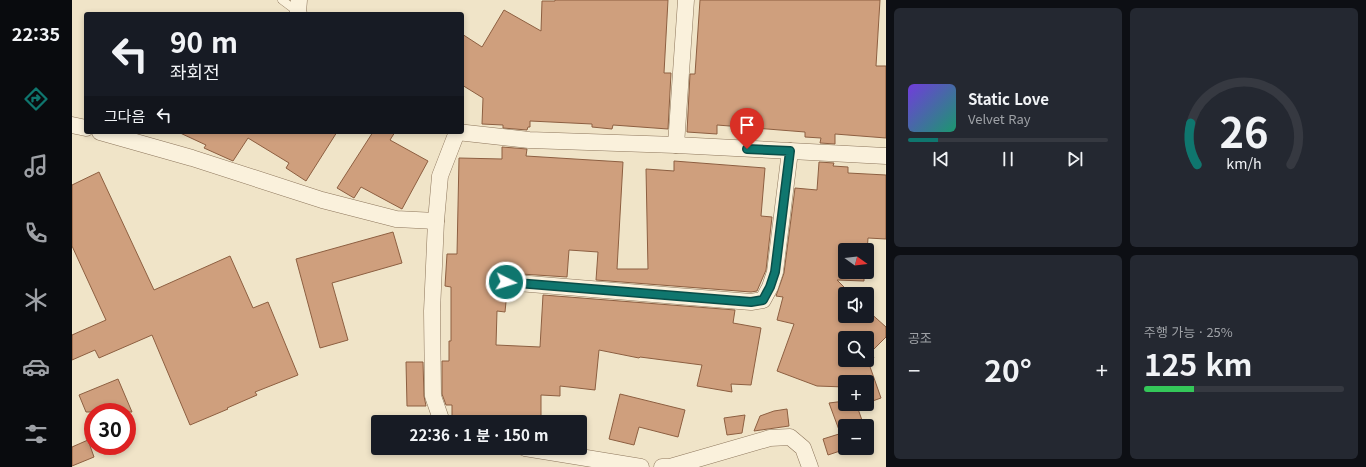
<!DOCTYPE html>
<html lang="ko">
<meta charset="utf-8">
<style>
body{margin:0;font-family:Georgia,"Noto Sans KR",serif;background:#242831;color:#f1f3f6;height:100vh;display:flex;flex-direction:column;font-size:15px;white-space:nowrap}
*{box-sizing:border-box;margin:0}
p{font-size:13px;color:#9ea1a6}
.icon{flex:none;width:22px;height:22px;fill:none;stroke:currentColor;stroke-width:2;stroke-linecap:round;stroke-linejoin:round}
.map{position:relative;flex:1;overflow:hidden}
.sheet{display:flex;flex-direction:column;gap:8px;padding:8px;background:#0d0f14;width:480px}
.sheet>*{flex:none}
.top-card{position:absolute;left:12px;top:12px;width:380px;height:122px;border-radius:4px;box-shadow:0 2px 6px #0003;background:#171b24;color:#f1f3f6;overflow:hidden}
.needle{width:26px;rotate:105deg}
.buttons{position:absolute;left:766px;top:243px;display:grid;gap:8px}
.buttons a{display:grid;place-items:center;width:36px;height:36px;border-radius:4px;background:#171b24;box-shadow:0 2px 6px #0003;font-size:20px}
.speed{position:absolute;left:12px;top:403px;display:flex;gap:8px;font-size:20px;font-weight:700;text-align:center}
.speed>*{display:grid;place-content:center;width:52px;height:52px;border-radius:50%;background:#171b24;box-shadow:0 2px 6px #0003;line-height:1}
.speed .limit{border:6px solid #d22;background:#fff;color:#111}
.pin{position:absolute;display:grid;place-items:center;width:34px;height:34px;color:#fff;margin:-41px -17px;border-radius:50% 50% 50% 0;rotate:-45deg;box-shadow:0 0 4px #0007}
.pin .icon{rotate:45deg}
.me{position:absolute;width:44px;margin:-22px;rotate:95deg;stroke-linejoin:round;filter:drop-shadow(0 0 3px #0008)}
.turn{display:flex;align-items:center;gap:14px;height:84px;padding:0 20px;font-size:18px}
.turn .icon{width:52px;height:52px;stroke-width:2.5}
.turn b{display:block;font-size:28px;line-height:34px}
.then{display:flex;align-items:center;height:38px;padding:0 20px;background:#0003;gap:8px;font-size:15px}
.big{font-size:30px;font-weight:700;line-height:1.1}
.sheet .card{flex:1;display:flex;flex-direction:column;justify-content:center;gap:6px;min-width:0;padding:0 14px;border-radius:6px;background:#242831}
.sheet .dial{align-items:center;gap:0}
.dial svg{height:104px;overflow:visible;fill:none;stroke:#363941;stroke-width:7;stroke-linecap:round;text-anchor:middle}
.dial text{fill:#f1f3f6;stroke:none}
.song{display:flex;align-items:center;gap:12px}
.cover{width:48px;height:48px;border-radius:6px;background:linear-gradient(135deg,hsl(260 70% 55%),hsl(160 70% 35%))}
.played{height:4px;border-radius:2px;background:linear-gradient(90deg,#0f766e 15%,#363941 15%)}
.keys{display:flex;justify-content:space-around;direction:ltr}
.heat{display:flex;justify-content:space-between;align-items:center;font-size:22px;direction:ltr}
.charge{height:6px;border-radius:3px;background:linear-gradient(90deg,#34c759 25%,#363941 0)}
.sheet .tiles{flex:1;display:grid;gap:8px;grid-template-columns:repeat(2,1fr)}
.trip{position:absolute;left:299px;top:415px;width:216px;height:40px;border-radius:4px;background:#171b24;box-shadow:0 2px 6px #0003;font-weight:700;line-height:40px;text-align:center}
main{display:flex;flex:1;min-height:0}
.menu{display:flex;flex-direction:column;width:72px;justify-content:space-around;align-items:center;background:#090b0e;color:#9ea1a6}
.menu .icon{width:28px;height:28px}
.menu .on{color:#0f766e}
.menu b{font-size:18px;color:#f1f3f6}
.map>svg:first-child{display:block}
.building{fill:#cf9f7d;stroke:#8d5f41;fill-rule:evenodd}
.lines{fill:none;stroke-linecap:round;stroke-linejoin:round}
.lane-casing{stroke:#8d765c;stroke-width:9}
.street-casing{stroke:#8d765c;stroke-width:17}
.lane{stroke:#faf1dc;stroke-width:8}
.street{stroke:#faf1dc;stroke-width:16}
.route-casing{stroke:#0a4d48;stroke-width:10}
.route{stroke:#0f766e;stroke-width:7}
</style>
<main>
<nav class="menu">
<b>22:35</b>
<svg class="icon on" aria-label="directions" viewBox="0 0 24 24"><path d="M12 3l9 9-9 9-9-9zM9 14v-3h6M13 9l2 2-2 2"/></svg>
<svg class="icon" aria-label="music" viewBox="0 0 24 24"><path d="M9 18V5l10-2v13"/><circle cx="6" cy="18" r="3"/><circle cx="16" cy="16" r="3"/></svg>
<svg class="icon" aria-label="phone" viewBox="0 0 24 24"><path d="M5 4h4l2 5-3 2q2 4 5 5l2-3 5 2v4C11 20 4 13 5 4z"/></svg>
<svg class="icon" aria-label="climate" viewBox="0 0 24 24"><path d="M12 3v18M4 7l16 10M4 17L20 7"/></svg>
<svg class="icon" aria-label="car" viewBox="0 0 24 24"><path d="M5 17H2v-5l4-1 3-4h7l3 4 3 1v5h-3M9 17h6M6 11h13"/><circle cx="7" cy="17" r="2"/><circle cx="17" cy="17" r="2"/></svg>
<svg class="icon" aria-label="filters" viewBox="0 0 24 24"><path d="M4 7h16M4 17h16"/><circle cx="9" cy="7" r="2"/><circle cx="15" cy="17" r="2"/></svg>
</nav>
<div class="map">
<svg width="814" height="467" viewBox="0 0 814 467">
<rect width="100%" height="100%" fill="#f0e4c8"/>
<g class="building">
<polygon points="483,0 596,0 592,73 599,73 596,129 541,125 540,129 520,127 520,124 458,121 458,127 456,127 455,130 431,128 431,125 410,124 411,98 390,85 390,34 410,47 432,10 469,31 470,1 483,1"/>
<polygon points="628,0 808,0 804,66 814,66 814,138 763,134 763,144 748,143 749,138 733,137 733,132 645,125 645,134 615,132 618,74 623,74"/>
<polygon points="106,132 265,132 234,181 214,168 217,163 176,138 161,161 132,148 134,145"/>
<polygon points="301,132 323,132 318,140 356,161 330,209 289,187 282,198 265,188"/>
<polygon points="430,147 455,149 454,156 551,162 545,269 576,269 574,169 602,171 602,161 693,168 689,216 700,217 694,270 685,291 679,292 524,280 526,252 497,250 495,277 434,273 430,273 426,276 425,282 425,286 428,290 435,292 433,312 425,311 424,345 468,347 471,295 663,310 661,323 689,328 679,385 659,384 660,392 625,386 630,365 568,357 567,358 527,350 523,390 488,386 488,396 469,395 469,422 396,422 396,419 380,418 380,405 374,405 370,394 370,361 377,361 377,341 379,341 379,287 373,286 375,254 385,254 387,158 430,159"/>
<path d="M747,162L762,163L761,166L776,167V173L814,175V239L796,238L795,253V250H773V272H792V281L765,280L779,294H773V316H795V310L814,327V337L799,352L802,358L796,361L809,398L795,403V382H773V387L745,386L705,371L722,324L705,320L711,297L704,296L712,273L723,188L745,190ZM773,338H795V360H773Z"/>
<polygon points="27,172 82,290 158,256 181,308 196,302 226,375 183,392 185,395 155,408 156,409 118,425 80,335 27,358 23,350 0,360 0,335 34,320 0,246 0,185"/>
<polygon points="321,232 330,263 260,283 276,340 248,348 224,259"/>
<polygon points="334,362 351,362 352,396 354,406 335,406"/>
<polygon points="46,379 60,412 14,412 7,395"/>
<polygon points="548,394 613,410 606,437 567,427 562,445 537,439"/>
<polygon points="773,401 773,404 784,404 785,406 785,404 791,404 785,406 792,426 773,426 773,446 757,403"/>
<polygon points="715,409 717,426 682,431 688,416 702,411"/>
<polygon points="673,415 670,433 655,435 652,418"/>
<polygon points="767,434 771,450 756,455 751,439"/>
<polygon points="16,440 22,457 0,466 0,447"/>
</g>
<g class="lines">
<defs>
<polyline id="lane" points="210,0 226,12"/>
<g id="street">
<polyline points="227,14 226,12 227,0"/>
<polyline points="0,125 14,128"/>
<polyline points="28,132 120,158 250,200 324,219 364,221"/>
<polyline points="385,132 457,140 604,145 814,156"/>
<polyline points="604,145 614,0"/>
<polyline points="434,282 679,302 691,300 698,287 703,272 718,151"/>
<polyline points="370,422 361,396 360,311 364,221 368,176 385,132"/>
<polyline points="453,448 569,467"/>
<polyline points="590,467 598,467 698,438 718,437 731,448 738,467"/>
</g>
</defs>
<use href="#lane" class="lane-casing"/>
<use href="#street" class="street-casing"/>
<use href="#lane" class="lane"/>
<use href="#street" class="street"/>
</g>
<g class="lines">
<defs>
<polyline id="route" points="434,282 679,302 691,300 698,287 703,272 718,151 675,149"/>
</defs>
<use href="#route" class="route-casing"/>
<use href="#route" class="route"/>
</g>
</svg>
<div class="buttons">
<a><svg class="needle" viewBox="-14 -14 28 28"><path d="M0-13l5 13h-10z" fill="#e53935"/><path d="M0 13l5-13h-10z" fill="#9ea1a6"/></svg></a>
<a><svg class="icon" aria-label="sound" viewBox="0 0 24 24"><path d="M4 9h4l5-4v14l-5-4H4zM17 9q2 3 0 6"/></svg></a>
<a><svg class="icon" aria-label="search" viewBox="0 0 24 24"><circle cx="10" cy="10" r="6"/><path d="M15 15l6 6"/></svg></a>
<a>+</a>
<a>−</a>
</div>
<div class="speed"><div class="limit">30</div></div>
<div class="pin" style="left:675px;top:149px;background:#d93025"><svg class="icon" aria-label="arrive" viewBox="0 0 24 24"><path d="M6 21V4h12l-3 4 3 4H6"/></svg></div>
<svg class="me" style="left:434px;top:282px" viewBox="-20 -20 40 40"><circle r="17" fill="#0f766e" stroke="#fff" stroke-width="3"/><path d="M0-11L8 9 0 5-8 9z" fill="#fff"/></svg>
<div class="trip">22:36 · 1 분 · 150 m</div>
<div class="top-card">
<div class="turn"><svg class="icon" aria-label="left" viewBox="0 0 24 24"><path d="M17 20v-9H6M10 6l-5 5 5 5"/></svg><div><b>90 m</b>좌회전</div></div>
<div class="then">그다음<svg class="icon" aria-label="left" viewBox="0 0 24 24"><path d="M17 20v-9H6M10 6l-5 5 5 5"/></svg></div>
</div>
</div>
<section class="sheet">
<div class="tiles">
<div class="card">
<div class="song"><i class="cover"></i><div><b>Static Love</b><p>Velvet Ray</p></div></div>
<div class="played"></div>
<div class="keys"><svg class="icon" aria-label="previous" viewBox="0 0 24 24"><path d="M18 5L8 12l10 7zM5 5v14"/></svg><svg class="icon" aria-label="pause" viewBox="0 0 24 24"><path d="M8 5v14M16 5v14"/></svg><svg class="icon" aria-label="next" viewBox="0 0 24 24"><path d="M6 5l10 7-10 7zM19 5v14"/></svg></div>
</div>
<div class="card dial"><svg viewBox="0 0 100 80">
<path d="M14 69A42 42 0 1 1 86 69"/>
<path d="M14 69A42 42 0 0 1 9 37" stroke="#0f766e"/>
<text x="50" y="56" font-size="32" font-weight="700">26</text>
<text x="50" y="72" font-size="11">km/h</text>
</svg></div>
<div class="card"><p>공조</p>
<div class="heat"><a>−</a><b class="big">20°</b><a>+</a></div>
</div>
<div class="card"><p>주행 가능 · 25%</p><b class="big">125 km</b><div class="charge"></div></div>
</div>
</section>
</main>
